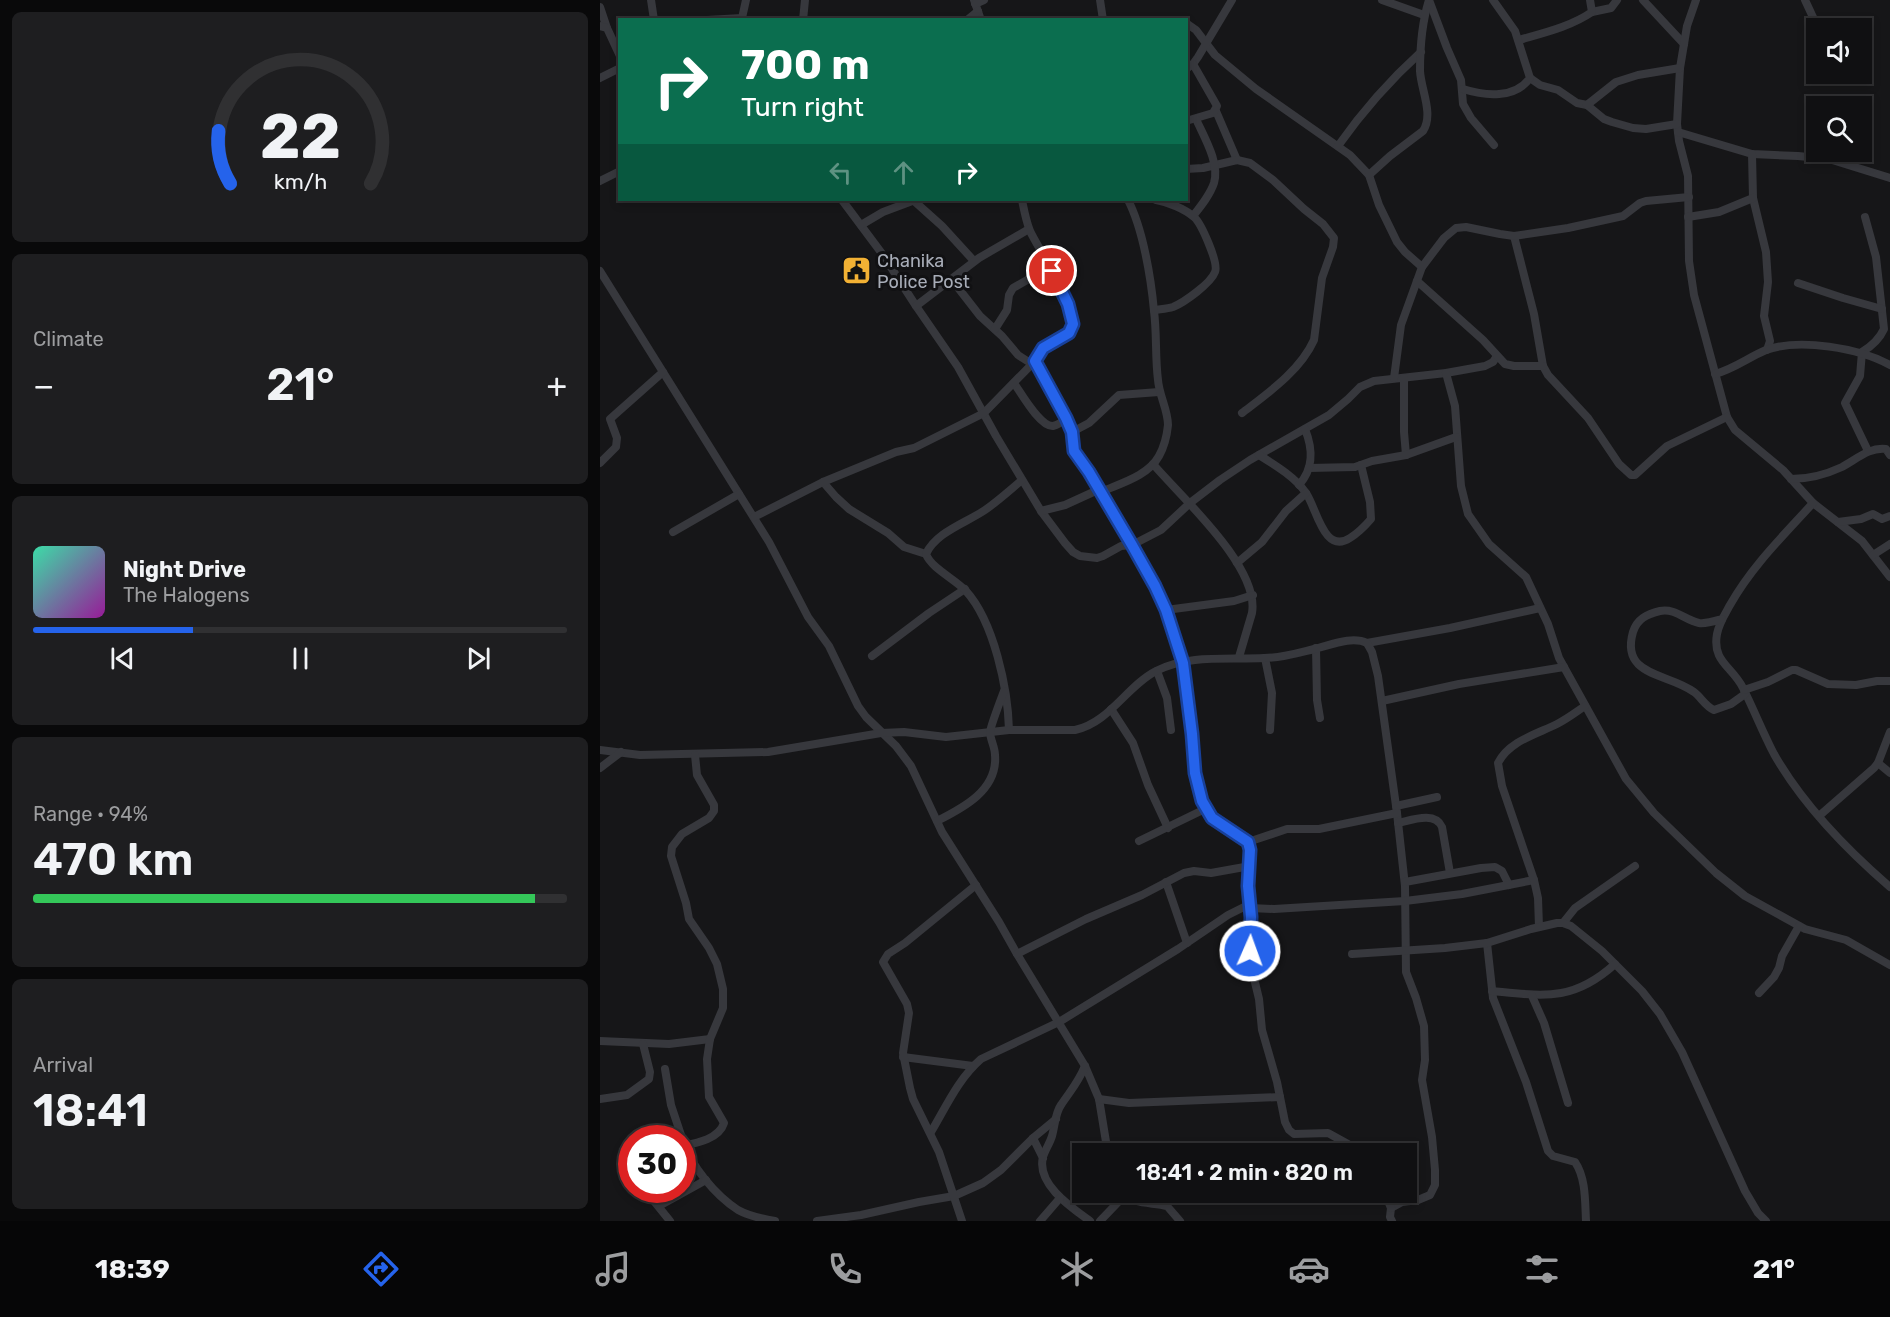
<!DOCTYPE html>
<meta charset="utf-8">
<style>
body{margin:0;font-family:Rubik,sans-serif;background:#1e1e20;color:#f1f3f6;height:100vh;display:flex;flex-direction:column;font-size:22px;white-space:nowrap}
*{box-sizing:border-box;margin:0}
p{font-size:20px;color:#9c9d9f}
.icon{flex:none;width:33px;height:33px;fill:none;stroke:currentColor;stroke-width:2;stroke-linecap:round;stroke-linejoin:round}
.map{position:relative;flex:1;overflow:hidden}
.panel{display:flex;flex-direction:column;gap:12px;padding:12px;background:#09090a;width:600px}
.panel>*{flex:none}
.banner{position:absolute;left:18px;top:18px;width:570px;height:183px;border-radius:0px;box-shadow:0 3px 9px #0003,0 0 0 2px #303032;background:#0b6e4f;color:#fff;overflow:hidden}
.buttons{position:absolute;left:1206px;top:18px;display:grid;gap:12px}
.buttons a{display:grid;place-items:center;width:66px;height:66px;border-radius:0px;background:#101012;box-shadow:0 3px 9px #0003,0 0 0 2px #303032;font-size:30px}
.speed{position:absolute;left:18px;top:1125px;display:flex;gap:12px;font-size:30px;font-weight:700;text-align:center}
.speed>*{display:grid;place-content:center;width:78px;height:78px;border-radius:50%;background:#101012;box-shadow:0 3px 9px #0003,0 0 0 2px #303032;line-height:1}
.speed .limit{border:9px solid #d22;background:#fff;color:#111}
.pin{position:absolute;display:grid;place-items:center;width:51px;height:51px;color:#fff;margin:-26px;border:3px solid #fff;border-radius:50%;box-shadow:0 2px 6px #0007}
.me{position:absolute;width:66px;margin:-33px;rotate:2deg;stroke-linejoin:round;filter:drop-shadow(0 0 4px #0008)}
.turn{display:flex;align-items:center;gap:21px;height:126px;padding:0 24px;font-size:27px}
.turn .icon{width:78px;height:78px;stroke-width:2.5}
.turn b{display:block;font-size:42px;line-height:51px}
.lanes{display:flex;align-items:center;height:57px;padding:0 24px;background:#0003;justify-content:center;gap:30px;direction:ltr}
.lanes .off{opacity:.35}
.big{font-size:45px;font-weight:600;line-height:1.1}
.panel .card{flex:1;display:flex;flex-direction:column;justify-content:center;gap:9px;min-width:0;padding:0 21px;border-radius:9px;background:#1e1e20}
.panel .dial{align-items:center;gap:0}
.dial svg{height:156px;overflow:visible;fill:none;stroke:#303032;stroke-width:7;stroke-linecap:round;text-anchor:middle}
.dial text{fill:#f1f3f6;stroke:none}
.song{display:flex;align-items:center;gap:18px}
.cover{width:72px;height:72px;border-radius:9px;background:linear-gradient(135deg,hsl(160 70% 55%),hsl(300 70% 35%))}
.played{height:6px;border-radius:3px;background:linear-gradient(90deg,#2563eb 30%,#303032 30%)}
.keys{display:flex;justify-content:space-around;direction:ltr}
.heat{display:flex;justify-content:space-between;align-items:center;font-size:33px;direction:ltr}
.charge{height:9px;border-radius:4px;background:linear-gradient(90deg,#34c759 94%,#303032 0)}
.trip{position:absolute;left:472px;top:1143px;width:345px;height:60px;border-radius:0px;background:#101012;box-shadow:0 3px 9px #0003,0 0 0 2px #303032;font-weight:600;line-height:60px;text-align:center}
.menu{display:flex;height:96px;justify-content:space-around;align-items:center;background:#060607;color:#9c9d9f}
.menu .icon{width:42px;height:42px}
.menu .current{color:#2563eb}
.menu b{font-size:27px;color:#f1f3f6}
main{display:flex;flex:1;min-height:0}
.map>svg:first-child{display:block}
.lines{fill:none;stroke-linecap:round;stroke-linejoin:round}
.minor{stroke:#37383d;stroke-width:8}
.route-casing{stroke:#184099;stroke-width:15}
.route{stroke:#2563eb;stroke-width:10}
.labels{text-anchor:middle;stroke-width:6;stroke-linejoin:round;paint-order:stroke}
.poi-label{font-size:18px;fill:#a8adb8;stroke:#111113;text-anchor:start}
</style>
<main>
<section class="panel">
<div class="card dial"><svg viewBox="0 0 100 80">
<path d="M14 69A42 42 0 1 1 86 69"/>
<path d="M14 69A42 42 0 0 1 8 42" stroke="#2563eb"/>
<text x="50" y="56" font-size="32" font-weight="700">22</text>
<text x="50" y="72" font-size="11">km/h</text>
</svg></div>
<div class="card"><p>Climate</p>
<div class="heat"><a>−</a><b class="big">21°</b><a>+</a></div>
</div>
<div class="card">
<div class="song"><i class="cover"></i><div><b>Night Drive</b><p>The Halogens</p></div></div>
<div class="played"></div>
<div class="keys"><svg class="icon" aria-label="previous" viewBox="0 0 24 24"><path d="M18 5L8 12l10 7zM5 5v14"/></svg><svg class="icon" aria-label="pause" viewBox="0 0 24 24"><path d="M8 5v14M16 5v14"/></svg><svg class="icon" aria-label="next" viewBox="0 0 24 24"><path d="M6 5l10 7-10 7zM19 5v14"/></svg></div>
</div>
<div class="card"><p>Range · 94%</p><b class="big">470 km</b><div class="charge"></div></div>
<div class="card"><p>Arrival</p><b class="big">18:41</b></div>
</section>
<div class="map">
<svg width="1290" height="1221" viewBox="0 0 1290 1221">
<rect width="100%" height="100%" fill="#161618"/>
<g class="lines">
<g class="minor">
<polyline points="51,0 54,20"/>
<polyline points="374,0 381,20"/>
<polyline points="500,0 503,20"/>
<polyline points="782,0 824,15"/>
<polyline points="829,0 847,48 861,80 863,104 871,118 894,145"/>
<polyline points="1043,0 1084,44"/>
<polyline points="1096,0 1087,26 1080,68 1077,124 1079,141 1088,176 1089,261 1094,295 1127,417 1135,430 1183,470 1213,503 1262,541 1290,577"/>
<polyline points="1205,0 1218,28"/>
<polyline points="375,4 384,0"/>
<polyline points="0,7 7,28"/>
<polyline points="992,12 1011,8 1017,0"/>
<polyline points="107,20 142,18 146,0"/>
<polyline points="203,20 205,0"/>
<polyline points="367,20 378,11"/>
<polyline points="586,23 596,30 615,55 656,89 750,155 769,175 779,205 797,242 805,252 822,267"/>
<polyline points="0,26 7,28 20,56"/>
<path d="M919,40C943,33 970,27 992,12L990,0"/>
<polyline points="586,69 593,64 598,57 632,0"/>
<polyline points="0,78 20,68"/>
<polyline points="930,78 940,85 958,90 977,103 987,105 1004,119 1012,122 1033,128 1046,129 1077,124"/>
<path d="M863,89C885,96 915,99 930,78L915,31L893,0"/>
<polyline points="987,105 1016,82 1038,75 1080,68"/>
<polyline points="616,111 637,160"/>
<polyline points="586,121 613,113 617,106 593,64"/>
<polyline points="1078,132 1152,154 1198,156 1229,159 1290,178"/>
<path d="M738,146C762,112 789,81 821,52"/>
<polyline points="1152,154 1153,198 1166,252 1168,282 1164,316 1170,341 1167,350"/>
<path d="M586,169L603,168L637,160L650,163L673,180L704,209L723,224L734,238L733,247L722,278L714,340C700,371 668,393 642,413"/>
<path d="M769,175L790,156L823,131C834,114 821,90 820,71C820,48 822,22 829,0"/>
<polyline points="0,181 20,171"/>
<polyline points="242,200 283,255 316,306 358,367 396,436 441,511 465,543 473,552 480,556 497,558 503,556 521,546 532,545 561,530 590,503 620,480 650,460 729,415 748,399 760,387 774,381 846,373 885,366 893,362 897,356"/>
<polyline points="313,200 342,226 374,261"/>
<path d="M422,200C424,210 426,221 430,231C439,250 479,310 472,328C466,343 442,342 435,361L466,418L472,432L475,451L501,492L562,599L583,662L592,734L595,773L605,809L621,825L648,842L651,859L648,886L651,917L652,970L659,999L662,1030L677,1082L685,1122L689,1130L694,1134L728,1133L748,1144L760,1154"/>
<path d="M593,216C601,206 610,195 614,183C620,163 604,137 596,119"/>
<polyline points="1088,217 1119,212 1153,198"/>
<path d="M1265,217L1276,257L1284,329C1279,340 1272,346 1262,352L1260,376L1245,403L1268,451"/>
<polyline points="261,225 283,212 315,200"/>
<polyline points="914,236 934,314 943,366 948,375 988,418 1019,464 1031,475 1035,475 1067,446 1127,417"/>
<polyline points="0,271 169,542 208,617 229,646 258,706 266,717 296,746 311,766 342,832 399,922 417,954 485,1066 499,1099 508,1154"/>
<polyline points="352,280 380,316 402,336 418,355 432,364"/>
<polyline points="817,281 883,340 905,364 914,366 943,366"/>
<polyline points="1198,283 1243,298 1282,309"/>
<polyline points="316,306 379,258 429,229"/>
<path d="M554,310C560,309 567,309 573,307C585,302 611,283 615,272C619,263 601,223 594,217C585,209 568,202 556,200"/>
<polyline points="395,329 407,310 409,295 413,288 434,276 452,271"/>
<polyline points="846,373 855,406 861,486 868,514 889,544 926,577 948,624 959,658 1026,779 1054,813 1116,873 1145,896 1205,929 1246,940 1290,965"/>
<path d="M1115,374C1134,369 1149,357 1166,350C1200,338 1259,348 1290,365"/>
<polyline points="794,378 801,325 822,267 844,238 856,228 866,227 900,234 914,236 968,228 1023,216 1040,203 1046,201 1089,197"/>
<polyline points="804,378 804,432 806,455"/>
<path d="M414,383C421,393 440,427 453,426C458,425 463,421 466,418"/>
<polyline points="472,432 489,423 519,395 559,392"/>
<path d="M659,455C675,465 695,477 706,493C717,509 724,555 750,538C758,533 765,526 771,519L770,502L761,465"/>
<polyline points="0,463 16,447 17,438 10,419 63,372"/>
<path d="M553,464C581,497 660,567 652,613L639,657"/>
<polyline points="709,468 755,467 772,461 806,455 856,437"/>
<path d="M1191,479C1208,479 1227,474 1242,467C1257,459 1269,447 1286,449L1290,455"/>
<polyline points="223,482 236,497 249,509 288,533 304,547 326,554"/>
<path d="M699,485C714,468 713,449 705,429"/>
<path d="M501,492C521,483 548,476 559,456C564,447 567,435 568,425C568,410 559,395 558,380C555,357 557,334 554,311C551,278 543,229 528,200"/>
<path d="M1213,503C1183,536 1152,566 1130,605C1125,614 1119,623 1117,634C1112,662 1132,666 1143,688C1154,710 1163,733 1174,754C1203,805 1246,849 1290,887"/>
<polyline points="441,511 465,505 500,489"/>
<polyline points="154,517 223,482 296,452 314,448 384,413 435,361"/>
<polyline points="1238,522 1261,519 1273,514 1282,519 1290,516"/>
<polyline points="73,532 139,494"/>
<polyline points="1273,555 1290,544"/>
<polyline points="637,563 662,542 686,511 706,493"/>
<polyline points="566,610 634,601 653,595"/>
<path d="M1122,619C1115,621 1107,624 1099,623C1085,620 1075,608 1060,611C1047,614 1037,619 1033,632C1020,677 1069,673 1094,692C1101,697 1105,706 1114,710L1131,704L1145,694"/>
<polyline points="767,643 850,628 940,608"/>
<polyline points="716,648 717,700 720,718"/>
<polyline points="272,656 329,613 365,589"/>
<polyline points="665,658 672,693 670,730"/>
<polyline points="557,671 567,698 571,730"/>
<polyline points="1144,690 1168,682 1192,670 1196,670 1228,684 1256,685 1277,681 1290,681"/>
<polyline points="782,701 859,684 964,667"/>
<polyline points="511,709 533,743 548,785 568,828"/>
<path d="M409,730C408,689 394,622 366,591C355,579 331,568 326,554C336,532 366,523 385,510C398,501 410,490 422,480"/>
<path d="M0,750L40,755L168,752L281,733L304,732L346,737L409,730H475C509,723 527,686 556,671C589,654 629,660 664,658C683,658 701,652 718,648C733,644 753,636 767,643L772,652L778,676L797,813L805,886L806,972L816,998L824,1026L825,1060L822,1080L832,1137L835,1170V1185L830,1195L818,1200L802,1202L791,1208L790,1217L792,1221"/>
<polyline points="1278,763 1290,773"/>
<polyline points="0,768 21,752"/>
<polyline points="796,806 837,797"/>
<polyline points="1219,816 1274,768 1278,763 1290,732"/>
<path d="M337,821C363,808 398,790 395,755C395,747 390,739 390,732C391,725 401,699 404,691"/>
<path d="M798,823C812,820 835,811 842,827L850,873"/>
<polyline points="539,841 605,809"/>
<polyline points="648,842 687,829 719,829 797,813"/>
<polyline points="566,882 587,943"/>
<polyline points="805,882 881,868 895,867 902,871 909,885"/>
<polyline points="650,908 674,909 805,901 862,894 934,880"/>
<polyline points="963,923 975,908 1035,866"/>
<path d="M939,927L938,898L934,880L902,786L898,763C909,741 937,734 957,724C967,719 976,712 985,706"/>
<path d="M887,943L893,998L926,1082L948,1151L953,1156L975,1162C986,1178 985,1202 986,1221"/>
<polyline points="417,954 486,919 542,895 584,873 594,871 611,873 650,866"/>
<polyline points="752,954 845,948 887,943 931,929 957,923 963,923 971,926 1002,951 1042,991 1060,1014 1082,1052 1145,1191 1158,1213 1166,1221"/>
<path d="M892,991C944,996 973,1002 1015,964"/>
<polyline points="1159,993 1174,977 1179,968 1182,956 1199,926"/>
<polyline points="932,996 944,1023 968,1103"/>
<polyline points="0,1041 69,1044 110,1039"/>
<polyline points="303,1057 373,1066"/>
<path d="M485,1066C478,1083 471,1090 461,1105C455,1113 455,1126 452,1136C450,1143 445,1150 443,1157C436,1184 472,1208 490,1221"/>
<polyline points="65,1069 71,1105 82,1138"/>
<polyline points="0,1099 27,1095 49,1079 50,1072 43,1044"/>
<polyline points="499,1099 529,1103 680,1097"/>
<path d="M331,1132C346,1107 358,1079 381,1059L459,1022L578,949L628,915L650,904"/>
<polyline points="433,1138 443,1158"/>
<path d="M82,1139C91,1166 115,1195 138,1210C149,1216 163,1219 175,1221"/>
<path d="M82,1146C97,1143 119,1139 124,1123L109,1097L107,1059L110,1039L123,1008V989L117,964L109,948L89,919L86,903L71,856L72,847L82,834L109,818L114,811V805L97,775L95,755"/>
<polyline points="45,1190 70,1221"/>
<path d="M521,1192C533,1205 551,1202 567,1206L580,1221"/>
<polyline points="784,1192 791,1208"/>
<polyline points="59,1206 106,1180"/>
<polyline points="217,1221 261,1215 319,1202 354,1196 383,1183 401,1170 433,1138 456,1119"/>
<polyline points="362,1221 339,1152 313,1099 310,1088 303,1053 309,1013 307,1004 283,962 288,954 305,943 376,885"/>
<polyline points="440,1221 460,1198"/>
<polyline points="500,1221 524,1196"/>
</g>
</g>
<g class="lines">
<defs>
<polyline id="route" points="452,271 468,304 473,324 469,333 443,348 435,361 466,418 472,432 474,451 489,472 532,545 555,586 566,610 583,663 592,734 595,773 602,801 612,818 648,842 650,850 648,886 651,917 650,951"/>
</defs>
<use href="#route" class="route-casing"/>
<use href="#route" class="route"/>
</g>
<defs>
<symbol id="civic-square" viewBox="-11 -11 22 22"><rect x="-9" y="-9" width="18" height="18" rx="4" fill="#f2b134" stroke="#111113"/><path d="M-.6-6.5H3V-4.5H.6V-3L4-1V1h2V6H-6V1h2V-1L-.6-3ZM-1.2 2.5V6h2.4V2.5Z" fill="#111"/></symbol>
</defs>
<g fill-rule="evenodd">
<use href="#civic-square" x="240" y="254" width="33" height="33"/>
</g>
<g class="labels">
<g class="poi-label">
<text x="277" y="267">Chanika<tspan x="277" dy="21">Police Post</tspan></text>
</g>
</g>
</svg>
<div class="buttons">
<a><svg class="icon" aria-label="sound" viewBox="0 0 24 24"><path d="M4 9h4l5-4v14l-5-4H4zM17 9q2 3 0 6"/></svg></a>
<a><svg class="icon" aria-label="search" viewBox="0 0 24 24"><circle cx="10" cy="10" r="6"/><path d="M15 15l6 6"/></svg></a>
</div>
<div class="speed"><div class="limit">30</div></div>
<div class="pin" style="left:452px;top:271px;background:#d93025"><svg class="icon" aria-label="arrive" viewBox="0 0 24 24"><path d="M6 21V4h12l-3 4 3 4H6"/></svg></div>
<svg class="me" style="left:650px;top:951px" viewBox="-20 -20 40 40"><circle r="17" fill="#2563eb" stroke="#fff" stroke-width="3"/><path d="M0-11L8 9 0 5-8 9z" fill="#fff"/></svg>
<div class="trip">18:41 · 2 min · 820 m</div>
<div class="banner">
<div class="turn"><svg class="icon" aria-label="right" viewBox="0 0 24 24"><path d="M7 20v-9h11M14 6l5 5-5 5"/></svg><div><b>700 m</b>Turn right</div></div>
<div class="lanes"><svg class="icon off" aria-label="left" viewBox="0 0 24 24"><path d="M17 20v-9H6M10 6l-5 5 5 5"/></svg><svg class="icon off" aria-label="ahead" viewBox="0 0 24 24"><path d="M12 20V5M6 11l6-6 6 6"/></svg><svg class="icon" aria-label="right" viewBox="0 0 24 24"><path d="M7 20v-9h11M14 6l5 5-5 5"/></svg></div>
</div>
</div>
</main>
<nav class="menu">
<b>18:39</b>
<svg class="icon current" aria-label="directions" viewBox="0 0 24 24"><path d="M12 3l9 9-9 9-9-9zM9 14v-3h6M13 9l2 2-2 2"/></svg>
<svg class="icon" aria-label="music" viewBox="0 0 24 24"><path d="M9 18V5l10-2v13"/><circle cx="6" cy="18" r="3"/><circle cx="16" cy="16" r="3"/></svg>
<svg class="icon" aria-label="phone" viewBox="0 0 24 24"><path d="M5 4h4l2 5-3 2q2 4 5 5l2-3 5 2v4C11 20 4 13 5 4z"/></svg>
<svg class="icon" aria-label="climate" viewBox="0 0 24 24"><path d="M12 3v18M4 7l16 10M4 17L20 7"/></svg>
<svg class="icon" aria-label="car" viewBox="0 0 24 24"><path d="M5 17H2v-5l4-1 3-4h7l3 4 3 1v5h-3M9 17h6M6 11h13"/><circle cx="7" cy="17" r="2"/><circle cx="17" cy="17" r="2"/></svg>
<svg class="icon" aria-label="filters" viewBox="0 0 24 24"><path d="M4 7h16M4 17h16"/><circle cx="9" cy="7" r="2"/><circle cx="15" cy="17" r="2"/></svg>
<b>21°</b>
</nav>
